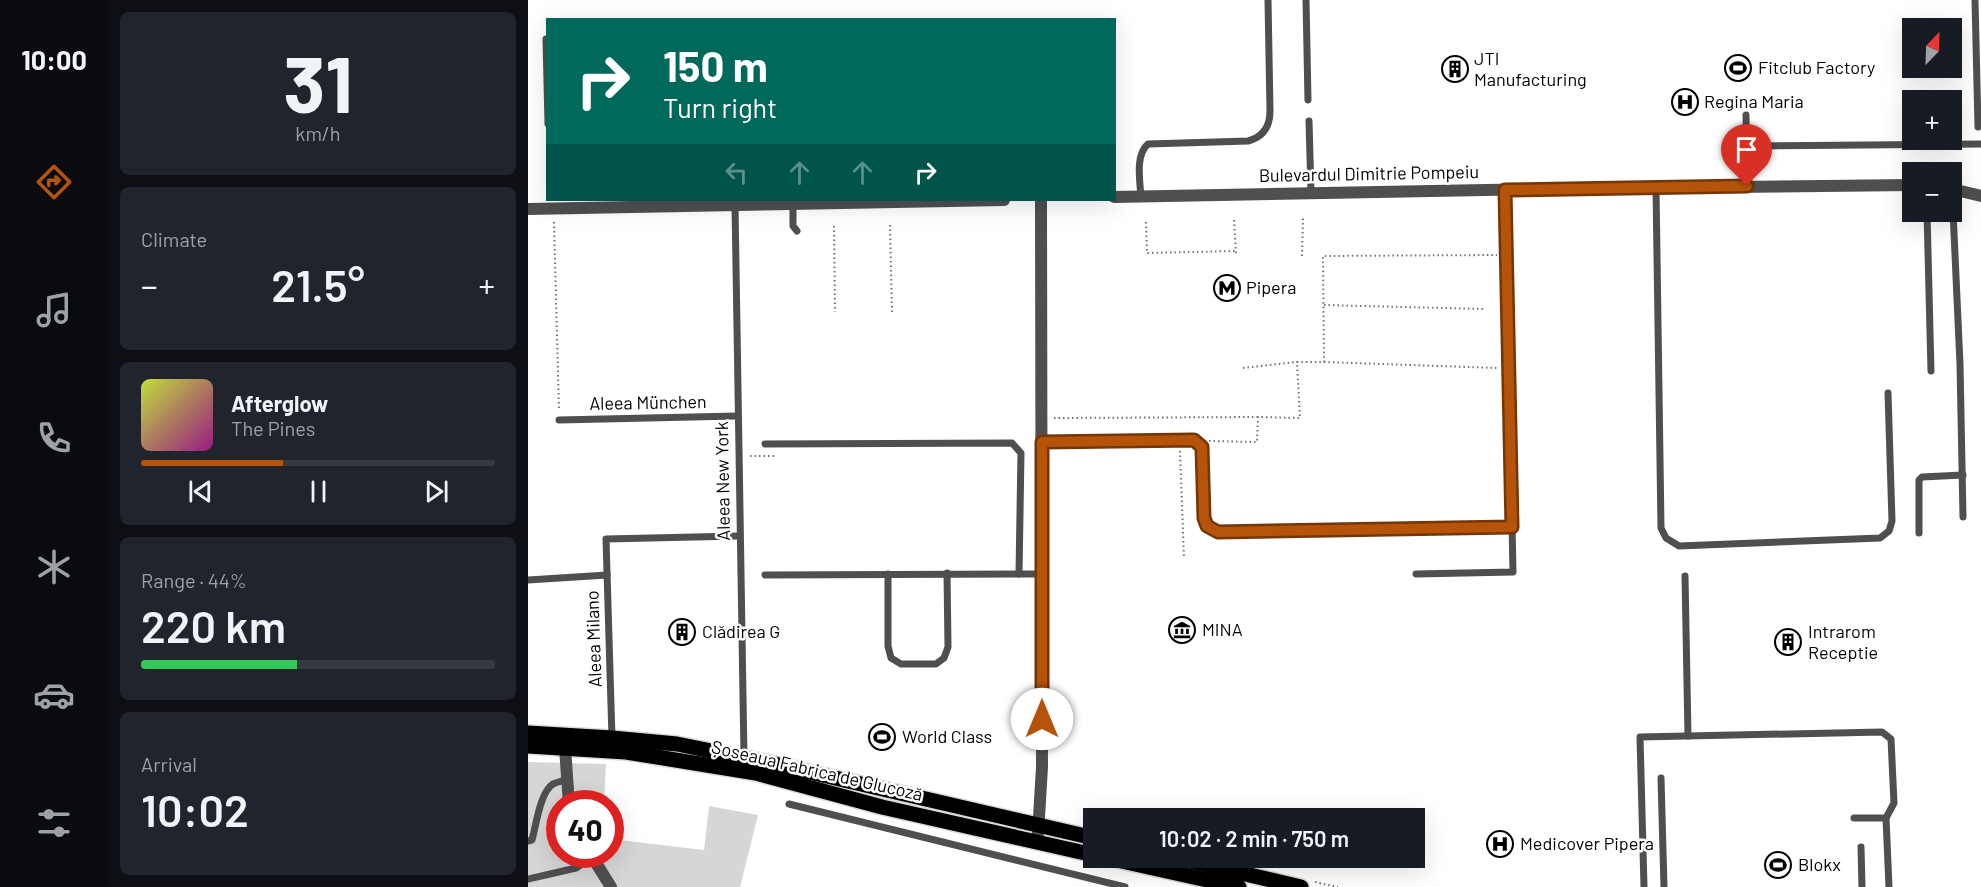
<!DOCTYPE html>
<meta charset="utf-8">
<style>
body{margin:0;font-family:Barlow,sans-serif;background:#20242c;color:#f1f3f6;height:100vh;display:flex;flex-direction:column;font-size:22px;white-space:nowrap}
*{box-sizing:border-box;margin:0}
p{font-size:20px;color:#9ea1a6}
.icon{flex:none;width:33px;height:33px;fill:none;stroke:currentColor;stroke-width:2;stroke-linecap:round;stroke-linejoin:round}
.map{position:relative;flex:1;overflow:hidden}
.side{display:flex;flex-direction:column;gap:12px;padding:12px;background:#0d0f14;width:420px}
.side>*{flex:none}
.hud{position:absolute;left:18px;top:18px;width:570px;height:183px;border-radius:0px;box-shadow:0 6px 24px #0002;background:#00695c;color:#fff;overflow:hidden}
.needle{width:39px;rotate:23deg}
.controls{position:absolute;left:1374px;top:18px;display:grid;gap:12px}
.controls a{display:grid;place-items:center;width:60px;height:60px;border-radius:0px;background:#171b24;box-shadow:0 6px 24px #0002;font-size:30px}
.speed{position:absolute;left:18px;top:790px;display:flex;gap:12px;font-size:30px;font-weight:700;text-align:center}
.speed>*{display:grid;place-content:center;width:78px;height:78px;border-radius:50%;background:#171b24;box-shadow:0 6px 24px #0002;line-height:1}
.speed .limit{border:9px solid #d22;background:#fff;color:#111}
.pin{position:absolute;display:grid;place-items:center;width:51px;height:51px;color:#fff;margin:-62px -26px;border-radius:50% 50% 50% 0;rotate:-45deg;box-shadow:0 0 6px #0007}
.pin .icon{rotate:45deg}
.me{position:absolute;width:66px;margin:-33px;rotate:0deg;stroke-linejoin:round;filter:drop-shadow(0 0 4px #0008)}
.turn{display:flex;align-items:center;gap:21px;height:126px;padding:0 18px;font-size:27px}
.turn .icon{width:78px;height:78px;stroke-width:2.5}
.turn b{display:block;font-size:42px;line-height:51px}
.lanes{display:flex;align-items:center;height:57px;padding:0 18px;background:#0003;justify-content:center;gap:30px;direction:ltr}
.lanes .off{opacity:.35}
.big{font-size:45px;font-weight:600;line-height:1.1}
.side .widget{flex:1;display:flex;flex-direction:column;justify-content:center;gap:9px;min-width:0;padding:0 21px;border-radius:9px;background:#20242c}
.side .dial{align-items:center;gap:0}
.dial b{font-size:78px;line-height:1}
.song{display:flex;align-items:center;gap:18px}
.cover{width:72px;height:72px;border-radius:9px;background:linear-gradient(135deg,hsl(70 70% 55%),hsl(310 70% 35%))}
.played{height:6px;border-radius:3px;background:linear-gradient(90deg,#b45309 40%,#363941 40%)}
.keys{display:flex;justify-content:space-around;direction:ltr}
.heat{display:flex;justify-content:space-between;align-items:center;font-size:33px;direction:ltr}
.charge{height:9px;border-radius:4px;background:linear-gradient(90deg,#34c759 44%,#363941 0)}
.trip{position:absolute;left:555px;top:808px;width:342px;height:60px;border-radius:0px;background:#171b24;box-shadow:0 6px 24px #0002;font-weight:600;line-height:60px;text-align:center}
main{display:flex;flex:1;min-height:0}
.tabs{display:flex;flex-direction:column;width:108px;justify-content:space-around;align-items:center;background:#090b0e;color:#9ea1a6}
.tabs .icon{width:42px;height:42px}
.tabs .active{color:#b45309}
.tabs b{font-size:27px;color:#f1f3f6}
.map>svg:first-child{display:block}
.green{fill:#d6d6d6}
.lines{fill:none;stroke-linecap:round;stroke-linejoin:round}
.primary-casing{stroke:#dbdbdb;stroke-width:18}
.path{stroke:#717171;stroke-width:2;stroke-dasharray:1.5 3;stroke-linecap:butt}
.service{stroke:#4f4f4f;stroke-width:7}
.minor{stroke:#4f4f4f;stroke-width:12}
.tertiary{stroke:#4f4f4f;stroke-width:12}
.primary{stroke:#000;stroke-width:15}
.route-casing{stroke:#753606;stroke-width:15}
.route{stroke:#b45309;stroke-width:10}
.labels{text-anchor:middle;stroke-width:5;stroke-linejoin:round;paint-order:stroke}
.poi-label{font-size:18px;fill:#000;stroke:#fff;text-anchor:start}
.street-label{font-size:18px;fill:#000;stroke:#fff}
</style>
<main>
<nav class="tabs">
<b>10:00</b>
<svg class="icon active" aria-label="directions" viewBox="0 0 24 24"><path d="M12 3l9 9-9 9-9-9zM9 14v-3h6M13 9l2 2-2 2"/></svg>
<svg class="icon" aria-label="music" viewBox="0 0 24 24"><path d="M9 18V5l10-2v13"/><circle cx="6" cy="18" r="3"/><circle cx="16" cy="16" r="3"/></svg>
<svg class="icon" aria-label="phone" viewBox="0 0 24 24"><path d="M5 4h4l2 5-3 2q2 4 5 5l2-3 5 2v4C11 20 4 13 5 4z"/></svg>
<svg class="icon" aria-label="climate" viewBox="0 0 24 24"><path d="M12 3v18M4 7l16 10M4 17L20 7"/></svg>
<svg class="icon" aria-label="car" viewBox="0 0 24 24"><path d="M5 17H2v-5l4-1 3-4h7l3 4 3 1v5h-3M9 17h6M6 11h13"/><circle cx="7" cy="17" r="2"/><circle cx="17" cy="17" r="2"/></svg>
<svg class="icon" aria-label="filters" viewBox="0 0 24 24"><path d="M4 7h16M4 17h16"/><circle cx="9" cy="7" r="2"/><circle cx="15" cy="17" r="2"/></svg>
</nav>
<section class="side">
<div class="widget dial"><b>31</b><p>km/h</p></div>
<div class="widget"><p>Climate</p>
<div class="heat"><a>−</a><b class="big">21.5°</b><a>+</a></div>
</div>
<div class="widget">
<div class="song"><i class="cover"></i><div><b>Afterglow</b><p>The Pines</p></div></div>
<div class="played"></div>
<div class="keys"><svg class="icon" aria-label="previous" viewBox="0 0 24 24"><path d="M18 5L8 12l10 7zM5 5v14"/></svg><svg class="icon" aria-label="pause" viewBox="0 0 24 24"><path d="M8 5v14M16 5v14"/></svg><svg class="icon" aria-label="next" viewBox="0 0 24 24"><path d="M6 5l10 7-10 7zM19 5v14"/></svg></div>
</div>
<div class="widget"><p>Range · 44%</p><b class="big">220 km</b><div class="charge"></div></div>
<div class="widget"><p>Arrival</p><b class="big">10:02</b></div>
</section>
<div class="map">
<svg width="1453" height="887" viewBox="0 0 1453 887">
<rect width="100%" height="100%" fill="#fff"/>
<polygon class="green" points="0,762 78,764 76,804 32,804 32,855 82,855 83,839 176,850 181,806 230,815 212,887 0,887"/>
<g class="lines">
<defs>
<g id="primary">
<polyline points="0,733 84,738 149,744 238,762 566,838"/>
<polyline points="0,746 98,752 228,773 354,807 566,855"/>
<polyline points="580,858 711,887"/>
<polyline points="649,858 773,887"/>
</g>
</defs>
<use href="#primary" class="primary-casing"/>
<g class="path">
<polyline points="706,220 708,254"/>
<polyline points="26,222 31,411"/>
<polyline points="618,222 619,253 708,251"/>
<polyline points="362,225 364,312"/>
<polyline points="306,226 307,312"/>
<polyline points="774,256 775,218"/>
<polyline points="796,305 955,309"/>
<polyline points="796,362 969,368"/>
<polyline points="715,368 769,362"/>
<polyline points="526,418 730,417"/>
<polyline points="681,441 729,442 730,417 772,418 769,362 796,362 795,256 969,255"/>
<polyline points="652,451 656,558"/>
<polyline points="222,456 247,456"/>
<polyline points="787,882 810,887"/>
</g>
<g class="service">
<polyline points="778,0 780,100"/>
<polyline points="1447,0 1450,127"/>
<polyline points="18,39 20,124"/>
<polyline points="1218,115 1219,186"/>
<polyline points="781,121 783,193"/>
<polyline points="1218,146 1453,144"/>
<polyline points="1128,188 1133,528 1138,538 1151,546 1352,538 1361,531 1364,521 1360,393"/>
<polyline points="1424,189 1432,364 1435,517"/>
<path d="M613,197C612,181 607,155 620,144L720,141C735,137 742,127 742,111L740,0"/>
<polyline points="265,204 265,226 269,231"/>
<polyline points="207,205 216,757"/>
<polyline points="1399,212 1403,371"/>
<polyline points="31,420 209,416"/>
<polyline points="514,442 666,440 674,447 676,518 679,526 690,532 984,527"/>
<polyline points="237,444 484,443 493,453 491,574"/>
<polyline points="1391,533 1391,480 1394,477 1435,475"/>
<polyline points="360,574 360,646 363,658 373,664 408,664 416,658 420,647 419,573"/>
<polyline points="888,574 985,572 977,190"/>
<polyline points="237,575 514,574"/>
<polyline points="1157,576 1160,736"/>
<polyline points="0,580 79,575"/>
<polyline points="84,738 78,539 211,536"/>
<polyline points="1133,778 1136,887"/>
<polyline points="261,804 597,887"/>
<polyline points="1326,818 1358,818"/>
<path d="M0,841L4,840C8,826 12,792 25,784C29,782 35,781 39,779"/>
<polyline points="1333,847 1334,887"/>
<polyline points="0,879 48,868 64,857"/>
<polyline points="1116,887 1112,737 1354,732 1363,739 1366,803 1358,818 1361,887"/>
</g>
<g class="minor">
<polyline points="37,748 41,804"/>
<polyline points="63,855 83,887"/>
</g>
<g class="tertiary">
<polyline points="1424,189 1453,196"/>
<polyline points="586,197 1017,189 1384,185"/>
<polyline points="0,209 476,200"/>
<polyline points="510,834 514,767 513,200"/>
</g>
<use href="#primary" class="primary"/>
</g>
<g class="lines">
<defs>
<polyline id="route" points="514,719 514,442 666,440 674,447 676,518 679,526 690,532 984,527 977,190 1219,186"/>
</defs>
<use href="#route" class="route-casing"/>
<use href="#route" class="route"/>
</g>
<defs>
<symbol id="stadium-ring" viewBox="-11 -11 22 22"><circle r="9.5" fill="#fff" stroke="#000" stroke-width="1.5"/><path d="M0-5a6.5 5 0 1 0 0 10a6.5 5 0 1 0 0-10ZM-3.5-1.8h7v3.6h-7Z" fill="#000"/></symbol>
<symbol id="building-ring" viewBox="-11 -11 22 22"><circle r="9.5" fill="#fff" stroke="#000" stroke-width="1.5"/><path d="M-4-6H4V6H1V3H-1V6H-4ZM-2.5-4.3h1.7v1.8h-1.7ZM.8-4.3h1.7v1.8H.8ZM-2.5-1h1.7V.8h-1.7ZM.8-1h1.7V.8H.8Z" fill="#000"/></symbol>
<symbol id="hospital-ring" viewBox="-11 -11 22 22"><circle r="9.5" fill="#fff" stroke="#000" stroke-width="1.5"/><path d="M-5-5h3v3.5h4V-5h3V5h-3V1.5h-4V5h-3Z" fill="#000"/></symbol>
<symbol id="metro-ring" viewBox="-11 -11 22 22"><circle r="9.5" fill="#fff" stroke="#000" stroke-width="1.5"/><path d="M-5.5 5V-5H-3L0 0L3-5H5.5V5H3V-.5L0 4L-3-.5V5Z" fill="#000"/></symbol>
<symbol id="museum-ring" viewBox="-11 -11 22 22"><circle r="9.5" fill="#fff" stroke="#000" stroke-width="1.5"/><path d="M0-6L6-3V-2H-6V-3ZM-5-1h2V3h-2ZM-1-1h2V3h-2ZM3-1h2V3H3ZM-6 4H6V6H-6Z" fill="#000"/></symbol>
</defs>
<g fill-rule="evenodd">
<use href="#stadium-ring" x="1195" y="53" width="30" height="30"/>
<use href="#building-ring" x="912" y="54" width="30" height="30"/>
<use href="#hospital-ring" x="1142" y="87" width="30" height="30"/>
<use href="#metro-ring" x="684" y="273" width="30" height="30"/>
<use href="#museum-ring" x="639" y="615" width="30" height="30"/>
<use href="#building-ring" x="139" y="617" width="30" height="30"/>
<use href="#building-ring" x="1245" y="627" width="30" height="30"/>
<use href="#stadium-ring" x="339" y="722" width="30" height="30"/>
<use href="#hospital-ring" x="957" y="829" width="30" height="30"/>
<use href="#stadium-ring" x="1235" y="850" width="30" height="30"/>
</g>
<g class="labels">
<g class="poi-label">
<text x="946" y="65">JTI<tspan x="946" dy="21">Manufacturing</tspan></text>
<text x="1230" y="74">Fitclub Factory</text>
<text x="1176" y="108">Regina Maria</text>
<text x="718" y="294">Pipera</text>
<text x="674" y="636">MINA</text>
<text x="174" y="638">Clădirea G</text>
<text x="1280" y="638">Intrarom<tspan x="1280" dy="21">Receptie</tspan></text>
<text x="374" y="743">World Class</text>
<text x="992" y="850">Medicover Pipera</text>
<text x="1270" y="871">Blokx</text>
</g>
<g class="street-label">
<text transform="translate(841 174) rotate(-1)" y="6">Bulevardul Dimitrie Pompeiu</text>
<text transform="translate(120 403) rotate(-1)" y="6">Aleea München</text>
<text transform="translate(195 481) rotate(-91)" y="6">Aleea New York</text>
<text transform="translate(66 639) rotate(-92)" y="6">Aleea Milano</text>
<text transform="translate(289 771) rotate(13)" y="6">Șoseaua Fabrica de Glucoză</text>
</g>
</g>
</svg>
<div class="controls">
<a><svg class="needle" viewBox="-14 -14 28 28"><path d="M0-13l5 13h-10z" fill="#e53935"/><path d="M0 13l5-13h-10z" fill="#9ea1a6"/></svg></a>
<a>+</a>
<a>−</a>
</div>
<div class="speed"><div class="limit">40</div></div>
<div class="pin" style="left:1219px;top:186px;background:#d93025"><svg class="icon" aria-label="arrive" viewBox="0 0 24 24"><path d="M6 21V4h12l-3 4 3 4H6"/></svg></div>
<svg class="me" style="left:514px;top:719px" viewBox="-20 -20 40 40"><circle r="19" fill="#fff"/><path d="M0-13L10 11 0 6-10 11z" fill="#b45309"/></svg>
<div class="trip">10:02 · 2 min · 750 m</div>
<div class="hud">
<div class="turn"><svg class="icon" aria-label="right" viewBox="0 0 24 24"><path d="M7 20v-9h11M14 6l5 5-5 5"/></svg><div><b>150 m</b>Turn right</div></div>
<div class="lanes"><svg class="icon off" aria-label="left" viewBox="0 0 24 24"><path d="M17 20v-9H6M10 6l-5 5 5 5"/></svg><svg class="icon off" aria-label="ahead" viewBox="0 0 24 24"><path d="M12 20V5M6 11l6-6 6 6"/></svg><svg class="icon off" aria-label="ahead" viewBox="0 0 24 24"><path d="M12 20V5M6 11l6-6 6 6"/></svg><svg class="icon" aria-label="right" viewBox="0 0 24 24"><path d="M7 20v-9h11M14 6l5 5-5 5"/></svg></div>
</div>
</div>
</main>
